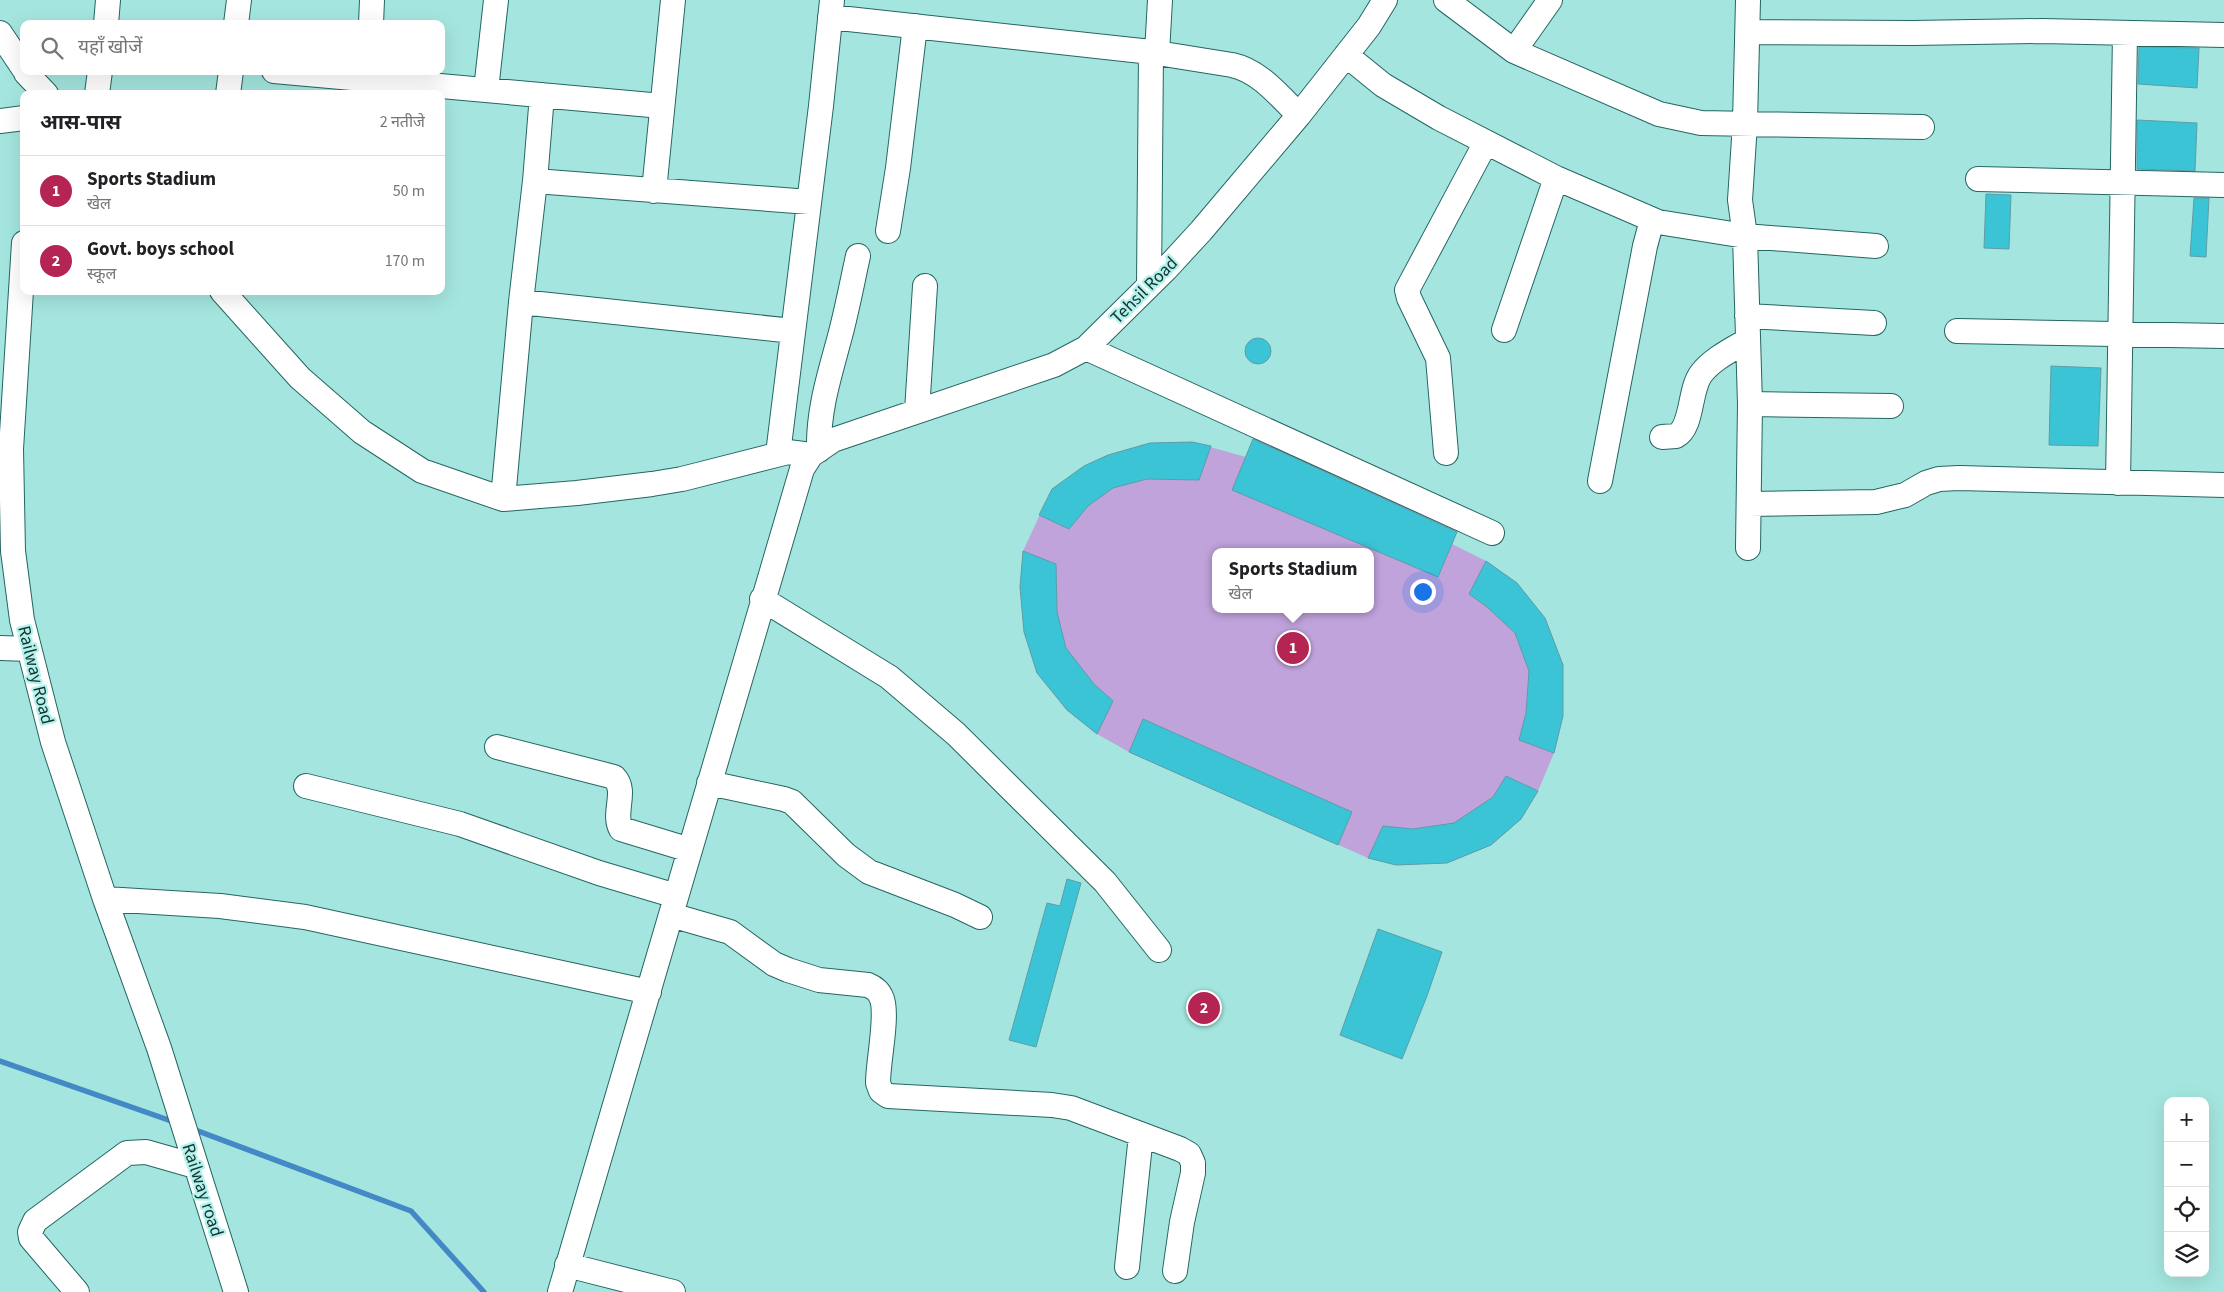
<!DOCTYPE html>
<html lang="hi">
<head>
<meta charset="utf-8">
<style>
	:root { --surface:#fff; --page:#f6f6f6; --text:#202124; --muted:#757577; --line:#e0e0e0; --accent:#b52554 }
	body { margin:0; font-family:"Source Sans 3","Noto Sans Devanagari",sans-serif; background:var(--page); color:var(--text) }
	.controls { position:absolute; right:15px; bottom:15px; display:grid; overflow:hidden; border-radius:10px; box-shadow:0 5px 20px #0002 }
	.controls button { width:45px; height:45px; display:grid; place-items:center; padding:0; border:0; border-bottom:1px solid var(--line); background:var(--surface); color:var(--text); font:25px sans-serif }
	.you { position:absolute; left:1422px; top:591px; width:18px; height:18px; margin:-12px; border:4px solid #fff; border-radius:50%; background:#1a73e8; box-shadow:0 0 0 8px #1a73e833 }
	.badge { display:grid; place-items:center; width:32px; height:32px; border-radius:50%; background:var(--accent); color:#fff; font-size:16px; font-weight:700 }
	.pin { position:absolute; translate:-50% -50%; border:2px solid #fff; box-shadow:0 1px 5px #0006 }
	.popup { position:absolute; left:1212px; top:548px; width:162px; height:65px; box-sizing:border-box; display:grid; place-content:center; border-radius:10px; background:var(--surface); filter:drop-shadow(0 1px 4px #0005); font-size:16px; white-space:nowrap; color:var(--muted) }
	.popup b { font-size:19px; color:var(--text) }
	.popup::after { content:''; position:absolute; left:50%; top:100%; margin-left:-10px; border:10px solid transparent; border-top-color:var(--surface) }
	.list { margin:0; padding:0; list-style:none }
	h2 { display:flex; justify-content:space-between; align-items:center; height:65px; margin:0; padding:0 20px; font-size:21px }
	h2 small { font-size:16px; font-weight:400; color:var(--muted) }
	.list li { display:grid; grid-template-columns:32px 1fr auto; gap:15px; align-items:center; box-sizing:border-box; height:70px; padding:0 20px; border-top:1px solid var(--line) }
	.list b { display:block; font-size:19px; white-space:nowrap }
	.list p { margin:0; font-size:16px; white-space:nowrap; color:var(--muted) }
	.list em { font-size:16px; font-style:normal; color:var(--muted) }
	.icon { flex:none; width:28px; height:28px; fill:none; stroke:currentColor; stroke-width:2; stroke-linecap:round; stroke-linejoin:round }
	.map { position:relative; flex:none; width:2224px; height:1292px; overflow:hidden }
	.search { position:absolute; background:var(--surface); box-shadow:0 5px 20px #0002; left:20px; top:20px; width:425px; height:55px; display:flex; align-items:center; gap:12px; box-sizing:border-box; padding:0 18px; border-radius:10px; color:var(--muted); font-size:19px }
	.panel { position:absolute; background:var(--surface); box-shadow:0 5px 20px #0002; left:20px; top:90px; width:425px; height:205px; border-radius:10px }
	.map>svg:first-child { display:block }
	.green { fill:#c0a3db; fill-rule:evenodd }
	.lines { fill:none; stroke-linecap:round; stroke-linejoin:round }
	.stream { stroke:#4489c6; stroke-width:5.5 }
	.building { fill:#3ac4d6; stroke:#5e9da6 }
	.minor-casing { stroke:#246661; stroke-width:26 }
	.minor { stroke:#fff; stroke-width:24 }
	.labels { text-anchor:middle; stroke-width:4.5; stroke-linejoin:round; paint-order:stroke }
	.street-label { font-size:18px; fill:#16312e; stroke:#b1f3ec }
</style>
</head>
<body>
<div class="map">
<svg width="2224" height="1292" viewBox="0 0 2224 1292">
	<rect width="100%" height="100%" fill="#a4e6df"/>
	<path class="green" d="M1254 438 1460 525 1452 544 1486 561 1517 583 1545 618 1563 665V716L1554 753 1538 791 1521 819 1491 845 1447 863 1396 865 1368 858 1129 752 1097 734 1067 710 1037 673 1024 632 1020 587 1023 551 1052 489 1084 466 1108 455 1150 443 1192 442 1246 457ZM1216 552H1370V609H1216Z"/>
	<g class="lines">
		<path class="stream" d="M0 1061 177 1123
			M190 1128 411 1211 484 1292"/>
	</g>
	<path class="building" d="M2139 47 2199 48 2197 88 2138 84Z
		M2137 120 2197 123 2195 171 2137 169Z
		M1986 194 2011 195 2009 249 1984 248Z
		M2194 198H2209L2206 257 2190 256Z
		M1245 351a13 13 0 1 1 26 0a13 13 0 1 1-26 0Z
		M2051 366 2101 368 2098 446 2049 445Z
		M1253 439 1457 532 1438 577 1232 490Z
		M1192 442 1211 446 1199 480 1147 479 1113 488 1088 506 1069 529 1039 515 1052 489 1084 466 1108 455 1150 443Z
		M1023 551 1056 564 1057 612 1066 648 1094 684 1113 701 1097 734 1067 710 1037 673 1024 632 1020 587Z
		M1486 561 1517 583 1545 618 1563 665V716L1554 753 1519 740 1526 713 1529 671 1515 633 1487 607 1469 594Z
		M1143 719 1352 812 1338 845 1129 752Z
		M1506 776 1538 791 1521 819 1491 845 1447 863 1396 865 1368 858 1383 826 1413 829 1454 823 1493 797Z
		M1067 879 1081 883 1036 1047 1009 1040 1047 903 1060 906Z
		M1378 929 1442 952 1427 996 1402 1059 1340 1035Z"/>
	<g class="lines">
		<defs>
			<path id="minor" d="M1446 0 1514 51 1659 114 1701 123 1922 127
				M830 17 1151 52 1232 65C1260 71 1279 96 1299 115
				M106 24 108 0
				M236 24 239 0
				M371 24 372 0
				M1748 32 1912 33 2042 31 2224 35
				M0 33 24 69
				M1514 51 1550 0
				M1157 53 1160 0
				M1346 55 1383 85 1439 118 1556 178 1658 222 1745 236 1876 246
				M274 71 662 106
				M26 73 46 94
				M486 90 496 0
				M97 94 100 71
				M228 94 231 71
				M0 121 24 118
				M1978 179 2224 185
				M535 181 809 202
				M654 191 673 0
				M888 231 898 168 915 26
				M24 243 11 449 13 551 22 620 53 742 105 899 159 1048 236 1292
				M1149 285 1151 52
				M222 291 300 378 362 432 422 471 503 499 577 493 652 484 682 479 788 452 811 455
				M521 302 793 331
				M1747 316 1874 323
				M1504 330 1556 178
				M1957 331 2224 336
				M1086 348 1492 533
				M1750 404 1891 406
				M917 411 925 286
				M1662 437 1676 436C1693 427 1689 390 1701 374 1712 359 1733 349 1748 340
				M819 450C818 409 830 374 840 336 847 310 852 283 858 256
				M1446 453 1438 358 1409 298 1407 290 1486 142
				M778 454 821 106 832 0
				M1600 481 1645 246 1652 220
				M2118 483 2125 33
				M503 499 521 302 535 181 542 95
				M1750 504 1876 502 1905 495 1926 483 1939 479 1959 478 2224 485
				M1748 548 1750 404 1745 236 1740 200 1745 123 1748 0
				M762 599 889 677 956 734 1105 882 1159 950
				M0 648 29 649
				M497 747 614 777C628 791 612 813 621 829L690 850
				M709 783 784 799 792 802 846 855 869 872 955 905 980 917
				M306 786 460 824 599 873 676 896
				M105 899 220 906 305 917 649 992
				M671 915 730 932 774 964 788 970 819 980 868 985C875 988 879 991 882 999 888 1017 878 1061 878 1083L881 1091 888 1096 1052 1105 1071 1108 1180 1149 1189 1154 1193 1163V1173L1182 1222 1175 1271
				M567 1265 673 1292
				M1127 1267 1141 1135
				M77 1292 31 1238 30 1232 35 1221 127 1153 146 1152 195 1166
				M560 1292 802 469 811 455 833 440 1054 365 1086 348 1166 269 1201 231 1299 115 1369 26 1385 0"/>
		</defs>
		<use href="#minor" class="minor-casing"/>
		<use href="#minor" class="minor"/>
	</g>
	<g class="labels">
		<g class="street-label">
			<text transform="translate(1144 290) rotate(-45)" y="6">Tehsil Road</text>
			<text transform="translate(36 675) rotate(76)" y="6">Railway Road</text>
			<text transform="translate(203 1190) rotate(72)" y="6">Railway road</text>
		</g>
	</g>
</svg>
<div class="controls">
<button>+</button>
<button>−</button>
<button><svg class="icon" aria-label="locate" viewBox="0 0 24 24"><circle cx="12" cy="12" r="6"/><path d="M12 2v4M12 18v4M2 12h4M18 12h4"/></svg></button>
<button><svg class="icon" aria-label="layers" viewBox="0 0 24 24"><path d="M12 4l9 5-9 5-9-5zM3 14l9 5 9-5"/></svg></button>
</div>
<div class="you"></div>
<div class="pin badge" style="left:1293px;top:648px">1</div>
<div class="popup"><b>Sports Stadium</b>खेल</div>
<div class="pin badge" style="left:1204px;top:1008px">2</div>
<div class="search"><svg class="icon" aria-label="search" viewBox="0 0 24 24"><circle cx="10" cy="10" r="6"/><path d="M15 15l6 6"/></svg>यहाँ खोजें</div>
<section class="panel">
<h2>आस-पास<small>2 नतीजे</small></h2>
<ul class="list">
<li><span class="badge">1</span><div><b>Sports Stadium</b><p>खेल</p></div><em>50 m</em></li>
<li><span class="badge">2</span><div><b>Govt. boys school</b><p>स्कूल</p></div><em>170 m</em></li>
</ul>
</section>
</div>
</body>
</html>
